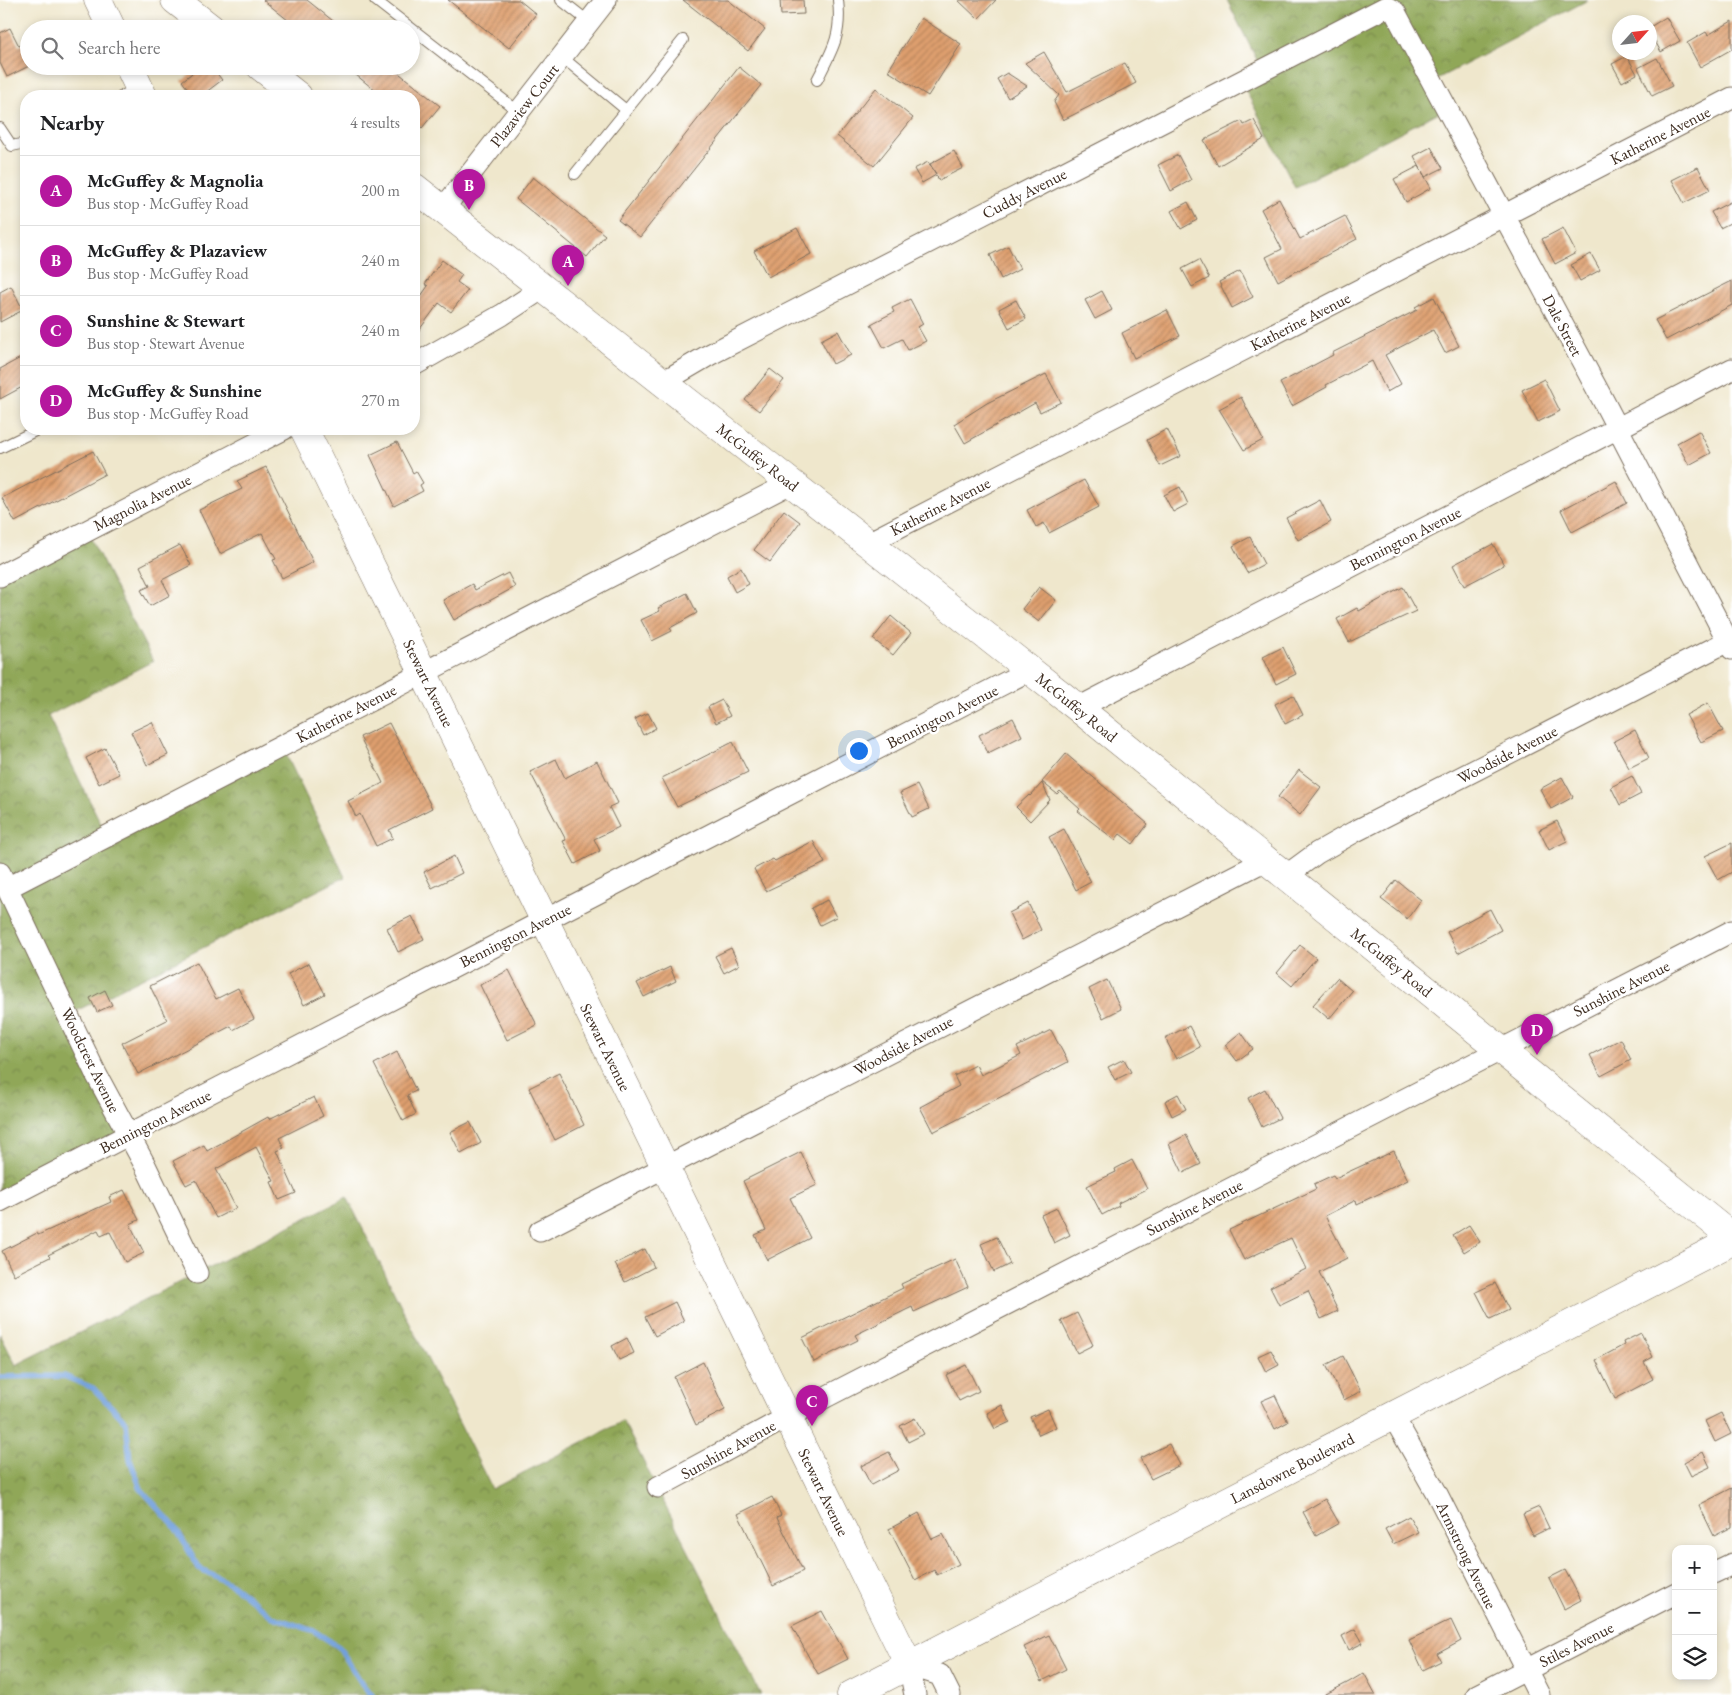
<!DOCTYPE html>
<html lang="en">
<head>
<meta charset="utf-8">
<style>
	:root { --surface:#fff; --page:#f2f2f2; --text:#202124; --muted:#757577; --line:#e0e0e0; --accent:#b5179e }
	body { margin:0; font-family:"EB Garamond",serif; background:var(--page); color:var(--text) }
	.controls { position:absolute; right:15px; bottom:15px; display:grid; overflow:hidden; border-radius:10px; box-shadow:0 2px 8px #0003 }
	.controls button { width:45px; height:45px; display:grid; place-items:center; padding:0; border:0; border-bottom:1px solid var(--line); background:var(--surface); color:var(--text); font:25px sans-serif }
	.compass { position:absolute; left:1612px; top:15px; width:45px; height:45px; border-radius:50%; background:var(--surface); box-shadow:0 2px 8px #0003; rotate:63deg }
	.you { position:absolute; left:858px; top:750px; width:18px; height:18px; margin:-12px; border:4px solid #fff; border-radius:50%; background:#1a73e8; box-shadow:0 0 0 8px #1a73e833 }
	.badge { display:grid; place-items:center; width:32px; height:32px; border-radius:50%; background:var(--accent); color:#fff; font-size:16px; font-weight:700 }
	.pin { position:absolute; translate:-50% -41px; filter:drop-shadow(0 1px 2px #0008) }
	.pin::after { content:''; position:absolute; top:26px; width:18px; height:15px; background:inherit; clip-path:polygon(0 0,100% 0,50% 100%) }
	.list { margin:0; padding:0; list-style:none }
	h2 { display:flex; justify-content:space-between; align-items:center; height:65px; margin:0; padding:0 20px; font-size:21px }
	h2 small { font-size:16px; font-weight:400; color:var(--muted) }
	.list li { display:grid; grid-template-columns:32px 1fr auto; gap:15px; align-items:center; box-sizing:border-box; height:70px; padding:0 20px; border-top:1px solid var(--line) }
	.list b { display:block; font-size:19px; white-space:nowrap }
	.list p { margin:0; font-size:16px; white-space:nowrap; color:var(--muted) }
	.list em { font-size:16px; font-style:normal; color:var(--muted) }
	.icon { flex:none; width:28px; height:28px; fill:none; stroke:currentColor; stroke-width:2; stroke-linecap:round; stroke-linejoin:round }
	.map { position:relative; flex:none; width:1732px; height:1695px; overflow:hidden }
	.search { position:absolute; background:var(--surface); box-shadow:0 2px 8px #0003; left:20px; top:20px; width:400px; height:55px; display:flex; align-items:center; gap:12px; box-sizing:border-box; padding:0 18px; border-radius:28px; color:var(--muted); font-size:19px }
	.panel { position:absolute; background:var(--surface); box-shadow:0 2px 8px #0003; left:20px; top:90px; width:400px; height:345px; border-radius:20px }
	.map>svg:first-child { display:block }
	.forest { fill:url(#forest-crowns); stroke:#66683c }
	.lines { fill:none; stroke-linecap:round; stroke-linejoin:round }
	.stream { stroke:#72a0db; stroke-width:5.5 }
	.building { fill:url(#building-hatch) }
	.lane-casing { stroke:#7a6c5b; stroke-width:12 }
	.street-casing { stroke:#7a6c5b; stroke-width:23 }
	.secondary-casing { stroke:#7a6c5b; stroke-width:29 }
	.lane { stroke:#fff; stroke-width:10 }
	.street { stroke:#fff; stroke-width:21 }
	.secondary { stroke:#fff; stroke-width:28 }
	.labels { text-anchor:middle; stroke-width:5; stroke-linejoin:round; paint-order:stroke }
	.street-label { font-size:16px; fill:#3b2a1e; stroke:#fff }
</style>
</head>
<body>
<div class="map">
<svg width="1732" height="1695" viewBox="0 0 1732 1695">
	<defs>
		<pattern id="forest-crowns" width="20" height="18" patternUnits="userSpaceOnUse" patternTransform="scale(1.25)"><rect width="20" height="18" fill="#90a759"/><path d="M2 6a3 3 0 1 1 6 0M12 15a3 3 0 1 1 6 0" fill="none" stroke="#778849"/></pattern>
		<pattern id="building-hatch" width="6" height="6" patternUnits="userSpaceOnUse" patternTransform="scale(1.25)"><rect width="6" height="6" fill="#de9f6e"/><path d="M-1 1l2-2M0 6l6-6M5 7l2-2" fill="none" stroke="#b5825a"/></pattern>
	</defs>
	<rect width="100%" height="100%" fill="#fff"/>
	<filter id="ink" filterUnits="userSpaceOnUse"><feTurbulence type="fractalNoise" baseFrequency=".02" numOctaves="2"/><feDisplacementMap in="SourceGraphic" scale="10" xChannelSelector="R" yChannelSelector="G"/><feConvolveMatrix kernelMatrix="1 2 1 2 8 2 1 2 1" color-interpolation-filters="sRGB"/></filter>
	<filter id="wash" filterUnits="userSpaceOnUse"><feTurbulence type="fractalNoise" baseFrequency=".0096" numOctaves="4" result="noise"/><feDisplacementMap in="SourceGraphic" scale="20" xChannelSelector="R" yChannelSelector="G"/><feGaussianBlur stdDeviation="1.12" result="paint"/><feColorMatrix in="noise" values="0 0 0 0 0 0 0 0 0 0 0 0 0 0 0 0 0 1.4 0 .05"/><feComposite in="paint" operator="in"/></filter>
	<g filter="url(#wash)">
		<rect width="100%" height="100%" fill="#efe7cc"/>
		<path class="forest" d="M1227 0H1588L1433 81 1447 108 1295 187 1241 81 1262 70Z
			M87 531 153 661 48 716 107 836 282 746 345 877 68 1015 128 1135 0 1201V576Z
			M347 1197 492 1489 623 1421 761 1695H0V1334L16 1365Z"/>
		<g class="lines">
			<path class="stream" d="M0 1377 64 1376 93 1388 126 1422 130 1460 141 1489 175 1527 199 1568 232 1585 273 1617 314 1631 339 1647 364 1687 372 1695"/>
		</g>
		<g id="blocks">
			<path class="building" d="M263 0H307L343 29H299Z
				M448 0H519L536 14 509 48Z
				M683 0H728L765 29 748 51Z
				M780 0H803L804 14 781 15Z
				M958 0H996L978 19Z
				M1666 17 1680 41 1661 52 1650 32V27Z
				M921 18 961 44 928 96 888 71Z
				M1732 21V49L1700 67 1687 43 1706 32 1708 35Z
				M10 28 19 46 29 41V66L7 77 0 63V33Z
				M1044 52 1067 92 1125 63 1136 83 1063 120 1054 102 1059 95 1025 63Z
				M1627 56 1637 74 1622 82 1612 64Z
				M1657 58 1672 86 1652 96 1638 68Z
				M201 66H211L222 80 201 96H193L182 81Z
				M345 66H390L440 106 422 128 414 121V96H382Z
				M739 67 761 85 640 237 618 220Z
				M1007 73 1027 86 1008 98 997 79Z
				M876 88 913 118 874 166 837 136Z
				M1254 120 1264 139 1218 166 1204 140 1242 121 1244 125Z
				M1431 147 1443 168 1425 177 1414 156Z
				M954 151 963 168 939 180 936 175 922 183 914 169 928 162 936 174 930 164Z
				M1178 155 1191 180 1171 191 1158 165Z
				M1419 166 1431 188 1406 202 1394 179Z
				M1698 167 1710 190 1684 203 1672 180Z
				M533 177 605 235 587 257 516 199Z
				M1279 199 1300 239 1345 216 1357 239 1278 281 1266 257 1282 249 1261 209Z
				M1732 201V222L1720 228 1711 212Z
				M1188 202 1197 220 1181 229 1171 211Z
				M797 228 811 254 768 277 754 251Z
				M1563 228 1576 253 1555 264 1542 239Z
				M1008 246 1020 269 1001 279 990 255Z
				M1591 254 1600 270 1580 281 1571 265Z
				M442 260 462 275 457 282 468 290 451 312 439 303 414 337V306L428 286 425 284Z
				M1199 260 1209 278 1192 287 1182 269Z
				M1240 271 1253 297 1232 308 1219 282Z
				M1732 281V305L1666 340 1655 320Z
				M11 286 23 310 0 322V292Z
				M1102 291 1112 310 1095 319 1085 300Z
				M1434 297 1459 346 1445 353 1433 330 1385 355 1401 384 1387 392 1372 361 1326 385 1327 387 1292 406 1280 383 1333 355 1332 353 1417 310 1415 307Z
				M910 299 923 324 918 327 926 341 908 350 902 339 884 348 871 324 894 312 892 308Z
				M1016 300 1026 319 1009 328 999 309Z
				M1167 310 1180 336 1134 358 1122 333Z
				M838 331 851 355 833 364 821 340Z
				M26 355V385L0 399V369Z
				M770 369 784 380 759 411 745 400Z
				M1046 374 1061 402 1040 412 1035 403 965 443 954 424 987 403Z
				M1544 379 1560 411 1538 422 1522 390Z
				M1241 397 1263 440 1244 450 1219 409Z
				M1167 429 1181 456 1160 466 1147 440Z
				M1699 431 1711 453 1689 465 1677 443Z
				M397 442 413 473 416 471 423 483 420 485 423 491 394 506 370 455Z
				M93 451 105 474 15 522 2 498Z
				M266 467 313 562 282 578 273 560 276 559 262 533 220 554 199 510 242 489 237 481Z
				M1084 480 1099 507 1049 533 1044 523 1036 527 1027 510Z
				M1616 481 1627 503 1572 532 1561 510Z
				M1180 487 1188 504 1173 512 1164 495Z
				M1320 500 1331 522 1298 540 1286 518Z
				M784 510 800 522 770 562 754 550Z
				M1250 537 1264 564 1247 573 1233 546Z
				M1493 544 1504 565 1464 586 1453 565Z
				M180 545 191 565 162 580 170 595 150 606 141 590 150 586 140 566Z
				M741 568 749 584 735 592 727 576Z
				M508 573 515 587 454 620 443 600 472 584 475 590Z
				M1039 587 1056 600 1039 622 1022 609Z
				M1403 587 1416 611 1349 642 1337 619 1357 608 1359 611Z
				M687 593 697 613 670 628 672 631 652 641 641 620 660 611 658 608Z
				M891 616 911 633 893 655 873 639Z
				M1283 647 1296 674 1276 684 1263 657Z
				M1293 695 1303 715 1285 724 1275 704Z
				M722 700 730 716 716 723 708 707Z
				M1708 703 1723 731 1701 742 1686 715Z
				M648 713 656 728 643 735 635 719Z
				M1013 718 1022 736 988 753 979 735Z
				M152 722 168 755 147 765 131 732Z
				M389 723 432 808 389 830 393 838 376 846 360 814 356 817 348 801 383 783 360 737Z
				M1635 730 1649 758 1629 768 1614 741Z
				M733 742 748 772 677 807 662 778Z
				M105 748 119 774 99 784 86 758Z
				M1066 754 1148 824 1133 844 1120 834 1115 840 1078 811 1080 809 1060 791 1057 794 1042 782Z
				M556 759 565 778 597 761 618 803 609 807 619 827 594 839 600 851 575 864 563 841 566 840 530 772Z
				M1299 770 1321 787 1300 815 1278 797Z
				M1632 776 1641 794 1620 805 1611 787Z
				M1562 777 1573 797 1551 809 1540 789Z
				M1042 783 1050 800 1030 821 1016 807 1029 795 1030 796Z
				M917 785 929 809 912 817 900 793Z
				M1557 821 1567 841 1549 850 1539 830Z
				M1064 829 1091 882 1076 890 1049 837Z
				M813 841 825 863 766 891 754 869 773 859 775 861Z
				M1732 843V872L1718 880 1705 856Z
				M454 856 462 873 432 888 424 872Z
				M1396 880 1421 900 1407 919 1381 899Z
				M827 900 836 917 820 925 811 908Z
				M1028 903 1041 930 1022 940 1009 913Z
				M1490 909 1501 930 1458 953 1447 932Z
				M412 916 424 939 398 952 387 928Z
				M1300 945 1316 958 1292 986 1277 973Z
				M731 948 739 965 724 973 715 956Z
				M197 962 216 999 238 988 254 1019 233 1030 231 1026 138 1074 122 1043 167 1020 150 986Z
				M309 963 325 994 304 1005 288 974Z
				M670 967 676 981 644 997 637 983Z
				M509 970 537 1025 507 1040 480 985Z
				M1337 978 1352 991 1329 1019 1313 1005Z
				M1107 980 1121 1009 1103 1018 1089 989Z
				M105 990 112 1005 97 1012 90 998Z
				M1189 1026 1200 1047 1176 1059 1165 1038Z
				M1051 1030 1068 1062 933 1132 920 1107 959 1086 954 1076 976 1065 981 1075 1021 1055 1017 1047Z
				M1241 1032 1253 1049 1237 1061 1225 1045Z
				M1621 1039 1631 1060 1601 1076 1590 1055Z
				M397 1052 416 1091 407 1095 416 1114 403 1121 374 1064Z
				M1124 1059 1131 1072 1115 1080 1108 1067Z
				M559 1073 584 1125 555 1140 529 1088Z
				M1265 1089 1280 1118 1262 1127 1248 1098Z
				M1178 1094 1186 1109 1172 1116 1165 1101Z
				M314 1097 323 1116 279 1138 284 1148 277 1151 296 1193 279 1200 271 1182 274 1181 256 1147 216 1169 236 1208 216 1218 196 1180 186 1185 173 1161 204 1145 207 1151 268 1117 269 1119Z
				M470 1122 481 1143 461 1154 450 1132Z
				M1186 1135 1201 1164 1183 1173 1169 1144Z
				M1394 1151 1408 1180 1357 1204 1356 1200 1325 1216 1347 1258 1319 1272 1338 1311 1321 1319 1308 1291 1279 1305 1270 1287 1306 1269 1291 1238 1244 1260 1229 1230 1316 1189 1314 1184 1333 1175 1335 1178Z
				M801 1152 817 1185 790 1198 810 1238 767 1260 755 1235 766 1230 743 1181Z
				M1132 1160 1147 1189 1118 1203 1119 1206 1102 1215 1087 1186 1116 1172 1115 1169Z
				M124 1190 139 1220 130 1224 144 1253 125 1262 110 1232 101 1236 98 1230 48 1255 50 1257 14 1275 2 1251 37 1233 38 1235 111 1202 109 1197Z
				M1057 1208 1070 1235 1054 1243 1041 1215Z
				M1469 1225 1480 1242 1464 1252 1453 1235Z
				M997 1237 1010 1264 994 1272 981 1244Z
				M645 1249 654 1267 625 1282 615 1264Z
				M955 1259 968 1287 914 1312 912 1307 855 1335 858 1340 814 1362 802 1338 903 1288 901 1284Z
				M1495 1283 1509 1310 1490 1319 1476 1292Z
				M675 1302 684 1321 655 1336 645 1317Z
				M1077 1313 1093 1345 1077 1353 1061 1321Z
				M1641 1333 1653 1357 1644 1362 1653 1379 1615 1399 1596 1360 1624 1345 1623 1342Z
				M627 1338 634 1353 619 1360 612 1346Z
				M1271 1350 1279 1365 1266 1372 1258 1356Z
				M1343 1356 1361 1391 1344 1400 1326 1365Z
				M703 1362 725 1410 696 1425 674 1377Z
				M966 1365 979 1391 959 1401 946 1375Z
				M1275 1395 1288 1422 1275 1429 1261 1401Z
				M1002 1405 1010 1422 995 1429 987 1413Z
				M1048 1409 1056 1427 1039 1435 1030 1417Z
				M1721 1413 1731 1434 1715 1442 1705 1421Z
				M915 1418 924 1434 908 1442 900 1426Z
				M1169 1444 1180 1465 1151 1479 1140 1458Z
				M889 1452 899 1470 871 1485 861 1466Z
				M1703 1452 1710 1467 1691 1476 1684 1462Z
				M1732 1488V1527L1714 1536 1699 1505Z
				M772 1497 781 1515 777 1518 803 1571 773 1586 738 1514Z
				M1325 1499 1339 1523 1316 1536 1303 1512Z
				M1539 1507 1549 1528 1533 1536 1523 1514Z
				M919 1513 932 1539 943 1534 959 1564 937 1575 934 1570 915 1580 889 1529Z
				M1409 1516 1418 1532 1393 1544 1385 1529Z
				M1565 1570 1581 1600 1564 1609 1549 1578Z
				M822 1611 848 1659 818 1674 792 1626Z
				M1451 1620 1461 1641 1437 1654 1441 1661 1423 1670 1409 1640Z
				M1355 1629 1363 1643 1349 1650 1342 1636Z
				M1049 1635 1066 1669 1042 1681 1024 1647Z
				M1364 1673 1376 1695H1324L1349 1682Z"/>
		</g>
	</g>
	<g filter="url(#ink)">
		<use href="#blocks" fill-opacity="0" stroke="#7a6c5b" stroke-width="1"/>
		<g class="lines">
			<defs>
				<path id="lane" d="M375 0 519 112
					M561 0 589 22
					M562 57 626 110
					M817 80C833 49 842 35 838 0
					M122 96 138 88
					M0 128 12 146 26 143
					M575 174 683 40
					M0 448 39 429"/>
				<path id="street" d="M443 209 606 0
					M414 365 502 315 543 288
					M663 382 709 355 1386 7 1395 12 1604 402 1732 649
					M868 543 1732 98
					M0 576 284 429
					M1078 708 1732 369
					M0 873 96 1074 145 1165 197 1273
					M1287 875 1317 853 1354 832 1732 639
					M7 888 791 483
					M0 1201 1030 670
					M540 1231 1266 860
					M1393 1416 1436 1492 1539 1695
					M658 1487 812 1404 1732 931
					M1713 1573 1732 1564
					M915 1695 909 1665 940 1675 950 1695
					M1477 1695 1676 1593"/>
				<path id="secondary" d="M98 0 112 29
					M175 0 212 29
					M129 66 143 96
					M260 66 298 96
					M414 187 1078 708 1732 1237
					M304 429 909 1665
					M851 1695 1732 1241"/>
			</defs>
			<use href="#lane" class="lane-casing"/>
			<use href="#street" class="street-casing"/>
			<use href="#secondary" class="secondary-casing"/>
			<use href="#lane" class="lane"/>
			<use href="#street" class="street"/>
			<use href="#secondary" class="secondary"/>
		</g>
	</g>
	<g class="labels">
		<g class="street-label">
			<text transform="translate(524 105) rotate(-52)" y="6">Plazaview Court</text>
			<text transform="translate(1660 135) rotate(-27)" y="6">Katherine Avenue</text>
			<text transform="translate(1024 193) rotate(-27)" y="6">Cuddy Avenue</text>
			<text transform="translate(1300 321) rotate(-27)" y="6">Katherine Avenue</text>
			<text transform="translate(1563 325) rotate(62)" y="6">Dale Street</text>
			<text transform="translate(758 457) rotate(38)" y="6">McGuffey Road</text>
			<text transform="translate(142 502) rotate(-27)" y="6">Magnolia Avenue</text>
			<text transform="translate(940 506) rotate(-27)" y="6">Katherine Avenue</text>
			<text transform="translate(1405 538) rotate(-27)" y="6">Bennington Avenue</text>
			<text transform="translate(429 683) rotate(64)" y="6">Stewart Avenue</text>
			<text transform="translate(1077 707) rotate(39)" y="6">McGuffey Road</text>
			<text transform="translate(346 713) rotate(-27)" y="6">Katherine Avenue</text>
			<text transform="translate(942 716) rotate(-27)" y="6">Bennington Avenue</text>
			<text transform="translate(1507 754) rotate(-27)" y="6">Woodside Avenue</text>
			<text transform="translate(515 935) rotate(-27)" y="6">Bennington Avenue</text>
			<text transform="translate(1392 962) rotate(39)" y="6">McGuffey Road</text>
			<text transform="translate(1621 988) rotate(-27)" y="6">Sunshine Avenue</text>
			<text transform="translate(903 1045) rotate(-28)" y="6">Woodside Avenue</text>
			<text transform="translate(606 1047) rotate(64)" y="6">Stewart Avenue</text>
			<text transform="translate(91 1060) rotate(64)" y="6">Woodcrest Avenue</text>
			<text transform="translate(155 1121) rotate(-27)" y="6">Bennington Avenue</text>
			<text transform="translate(1194 1207) rotate(-27)" y="6">Sunshine Avenue</text>
			<text transform="translate(728 1449) rotate(-29)" y="6">Sunshine Avenue</text>
			<text transform="translate(1292 1468) rotate(-27)" y="6">Lansdowne Boulevard</text>
			<text transform="translate(824 1492) rotate(64)" y="6">Stewart Avenue</text>
			<text transform="translate(1467 1555) rotate(64)" y="6">Armstrong Avenue</text>
			<text transform="translate(1576 1644) rotate(-27)" y="6">Stiles Avenue</text>
		</g>
	</g>
</svg>
<div class="controls">
<button>+</button>
<button>−</button>
<button><svg class="icon" aria-label="layers" viewBox="0 0 24 24"><path d="M12 4l9 5-9 5-9-5zM3 14l9 5 9-5"/></svg></button>
</div>
<svg class="compass" viewBox="-18 -18 36 36"><path d="M0-13l5 13h-10z" fill="#e53935"/><path d="M0 13l5-13h-10z" fill="#757577"/></svg>
<div class="you"></div>
<div class="pin badge" style="left:568px;top:286px">A</div>
<div class="pin badge" style="left:469px;top:210px">B</div>
<div class="pin badge" style="left:812px;top:1426px">C</div>
<div class="pin badge" style="left:1537px;top:1055px">D</div>
<div class="search"><svg class="icon" aria-label="search" viewBox="0 0 24 24"><circle cx="10" cy="10" r="6"/><path d="M15 15l6 6"/></svg>Search here</div>
<section class="panel">
<h2>Nearby<small>4 results</small></h2>
<ul class="list">
<li><span class="badge">A</span><div><b>McGuffey &amp; Magnolia</b><p>Bus stop · McGuffey Road</p></div><em>200 m</em></li>
<li><span class="badge">B</span><div><b>McGuffey &amp; Plazaview</b><p>Bus stop · McGuffey Road</p></div><em>240 m</em></li>
<li><span class="badge">C</span><div><b>Sunshine &amp; Stewart</b><p>Bus stop · Stewart Avenue</p></div><em>240 m</em></li>
<li><span class="badge">D</span><div><b>McGuffey &amp; Sunshine</b><p>Bus stop · McGuffey Road</p></div><em>270 m</em></li>
</ul>
</section>
</div>
</body>
</html>
